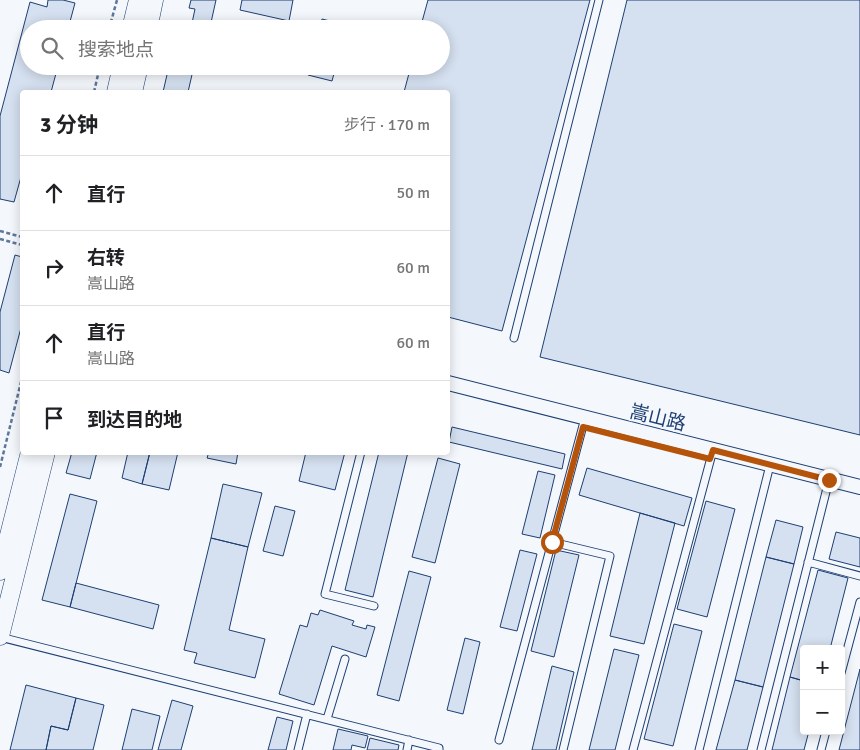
<!DOCTYPE html>
<html lang="zh">
<head>
<meta charset="utf-8">
<style>
	:root { --surface:#fff; --page:#f2f2f2; --text:#202124; --muted:#757577; --line:#e0e0e0 }
	body { margin:0; font-family:Signika,"Noto Sans SC",sans-serif; background:var(--page); color:var(--text) }
	.controls { position:absolute; right:15px; bottom:15px; display:grid; overflow:hidden; border-radius:5px; box-shadow:0 2px 12px #0003 }
	.controls button { width:45px; height:45px; display:grid; place-items:center; padding:0; border:0; border-bottom:1px solid var(--line); background:var(--surface); color:var(--text); font:25px sans-serif }
	.stop { position:absolute; width:15px; height:15px; margin:-11px; border:4px solid #b45309; border-radius:50%; background:#fff }
	.stop.end { background:#b45309; border-color:#fff; box-shadow:0 1px 5px #0008 }
	.list { margin:0; padding:0; list-style:none }
	h2 { display:flex; justify-content:space-between; align-items:center; height:65px; margin:0; padding:0 20px; font-size:21px }
	h2 small { font-size:16px; font-weight:400; color:var(--muted) }
	.list li { display:grid; grid-template-columns:32px 1fr auto; gap:15px; align-items:center; box-sizing:border-box; height:75px; padding:0 20px; border-top:1px solid var(--line) }
	.list b { display:block; font-size:19px; white-space:nowrap }
	.list p { margin:0; font-size:16px; white-space:nowrap; color:var(--muted) }
	.list em { font-size:16px; font-style:normal; color:var(--muted) }
	.icon { flex:none; width:28px; height:28px; fill:none; stroke:currentColor; stroke-width:2; stroke-linecap:round; stroke-linejoin:round }
	.map { position:relative; flex:none; width:860px; height:750px; overflow:hidden }
	.search { position:absolute; background:var(--surface); box-shadow:0 2px 12px #0003; left:20px; top:20px; width:430px; height:55px; display:flex; align-items:center; gap:12px; box-sizing:border-box; padding:0 18px; border-radius:28px; color:var(--muted); font-size:19px }
	.panel { position:absolute; background:var(--surface); box-shadow:0 2px 12px #0003; left:20px; top:90px; width:430px; height:365px; border-radius:5px }
	.map>svg:first-child { display:block }
	.building { fill:#d5e0f0; stroke:#1d3f73 }
	.lines { fill:none; stroke-linecap:round; stroke-linejoin:round }
	.service-casing { stroke:#1d3f73; stroke-width:9 }
	.minor-casing { stroke:#1d3f73; stroke-width:16 }
	.tertiary-casing { stroke:#1d3f73; stroke-width:19 }
	.path { stroke:#5e769c; stroke-width:2.5; stroke-dasharray:4 2.5; stroke-linecap:butt }
	.service { stroke:#f4f7fb; stroke-width:7 }
	.minor { stroke:#f4f7fb; stroke-width:14 }
	.tertiary { stroke:#f4f7fb; stroke-width:18 }
	.route { stroke:#b45309; stroke-width:6 }
	.labels { text-anchor:middle; stroke-width:4; stroke-linejoin:round; paint-order:stroke }
	.street-label { font-size:19px; fill:#1d3f73; stroke:#f4f7fb }
</style>
</head>
<body>
<div class="map">
<svg width="860" height="750" viewBox="0 0 860 750">
	<rect width="100%" height="100%" fill="#f4f7fb"/>
	<path class="building" d="M48 0H63L75 3 68 29H29V66H58L51 92H22V178L21 177 14 202 0 199V116L30 2 47 7Z
		M191 0H216L210 27 192 23 195 9 189 8Z
		M242 0H293L289 21 240 10Z
		M428 0H590L502 331 448 317V92H404L411 66H441V29H420Z
		M627 0H860V435L540 357Z
		M322 19 346 25V29H319Z
		M169 66H194L188 92H163Z
		M310 66H336L332 81 308 75Z
		M15 255 22 257V324L9 373 0 370V312Z
		M452 427 565 454 562 469 449 442Z
		M72 452H97L90 479 66 473Z
		M128 452H150L142 484 122 478Z
		M150 452H178L169 490 142 484Z
		M209 452H238L236 464 207 458Z
		M306 452H345L335 490 299 481Z
		M379 452H408L373 597 345 590Z
		M438 458 460 464 435 563 412 557Z
		M587 468 692 498 684 526 579 495Z
		M538 471 555 475 540 538 522 534Z
		M223 484 262 493 248 547 211 538Z
		M70 494 97 501 70 607 42 600Z
		M706 501 735 509 707 617 677 609Z
		M275 506 295 511 283 556 263 551Z
		M640 513 675 523 644 644 610 636Z
		M776 520 803 527 794 564 766 557Z
		M836 532 860 538V567L829 559Z
		M211 538 248 547 229 630 265 639 255 678 194 663 197 653 184 650Z
		M520 550 537 554 517 631 500 627Z
		M556 550 579 555 554 657 531 651Z
		M766 557 794 564 763 687 735 680Z
		M818 570 848 578 830 649H804V681L790 677Z
		M409 571 431 577 399 701 377 695Z
		M76 583 159 605 153 629 70 607Z
		M320 610 354 621 352 625 366 629 367 625 375 627 366 657 332 646 314 705 279 694 300 625 307 627 311 613 318 615Z
		M674 624 702 631 673 746 644 739Z
		M465 638 480 642 463 714 447 710Z
		M614 649 639 655 615 750H589Z
		M552 666 574 672 556 750H532Z
		M860 669V750H839Z
		M790 677 804 681V731H809L804 750H772Z
		M735 680 763 687 747 750H716Z
		M26 685 76 698 68 730 51 726 46 750H10Z
		M76 698 104 705 93 750H46L51 726 68 730Z
		M172 700 193 706 181 750H158Z
		M132 709 160 716 152 750H122Z
		M277 717 293 721 286 750H268Z
		M338 729 368 736 365 748 352 745 351 750H333Z
		M370 738 399 745 398 750H367Z"/>
	<g class="lines">
		<defs>
			<path id="service" d="M514 338 599 0
				M361 452 325 594 374 606
				M552 542 610 556 563 750
				M808 562 860 576
				M0 637 439 748V750
				M841 673 860 602
				M327 719 345 659
				M499 740 585 418
				M298 750 307 714
				M407 750 409 740
				M633 750 713 450
				M699 750 770 465
				M761 750 829 480
				M821 750 826 731"/>
			<path id="minor" d="M448 383 860 487"/>
			<path id="tertiary" d="M131 29 138 0
				M148 29 154 0
				M116 92 122 66
				M133 92 139 66
				M0 571 30 452
				M0 636 46 452"/>
		</defs>
		<use href="#service" class="service-casing"/>
		<use href="#minor" class="minor-casing"/>
		<use href="#tertiary" class="tertiary-casing"/>
		<path class="path" d="M109 29 117 0
			M94 92 100 66
			M0 231 22 237
			M0 239 22 245
			M0 467 22 378"/>
		<use href="#service" class="service"/>
		<use href="#minor" class="minor"/>
		<use href="#tertiary" class="tertiary"/>
	</g>
	<g class="lines">
		<path class="route" d="M552 542 583 427 710 459 713 450 829 480"/>
	</g>
	<g class="labels">
		<g class="street-label">
			<text transform="translate(658 417) rotate(14)" y="7">嵩山路</text>
		</g>
	</g>
</svg>
<div class="controls">
<button>+</button>
<button>−</button>
</div>
<div class="stop" style="left:552px;top:542px"></div>
<div class="stop end" style="left:829px;top:480px"></div>
<div class="search"><svg class="icon" aria-label="search" viewBox="0 0 24 24"><circle cx="10" cy="10" r="6"/><path d="M15 15l6 6"/></svg>搜索地点</div>
<section class="panel">
<h2>3 分钟<small>步行 · 170 m</small></h2>
<ul class="list">
<li><svg class="icon" aria-label="ahead" viewBox="0 0 24 24"><path d="M12 20V5M6 11l6-6 6 6"/></svg><div><b>直行</b></div><em>50 m</em></li>
<li><svg class="icon" aria-label="right" viewBox="0 0 24 24"><path d="M7 20v-9h11M14 6l5 5-5 5"/></svg><div><b>右转</b><p>嵩山路</p></div><em>60 m</em></li>
<li><svg class="icon" aria-label="ahead" viewBox="0 0 24 24"><path d="M12 20V5M6 11l6-6 6 6"/></svg><div><b>直行</b><p>嵩山路</p></div><em>60 m</em></li>
<li><svg class="icon" aria-label="arrive" viewBox="0 0 24 24"><path d="M6 21V4h12l-3 4 3 4H6"/></svg><div><b>到达目的地</b></div></li>
</ul>
</section>
</div>
</body>
</html>
